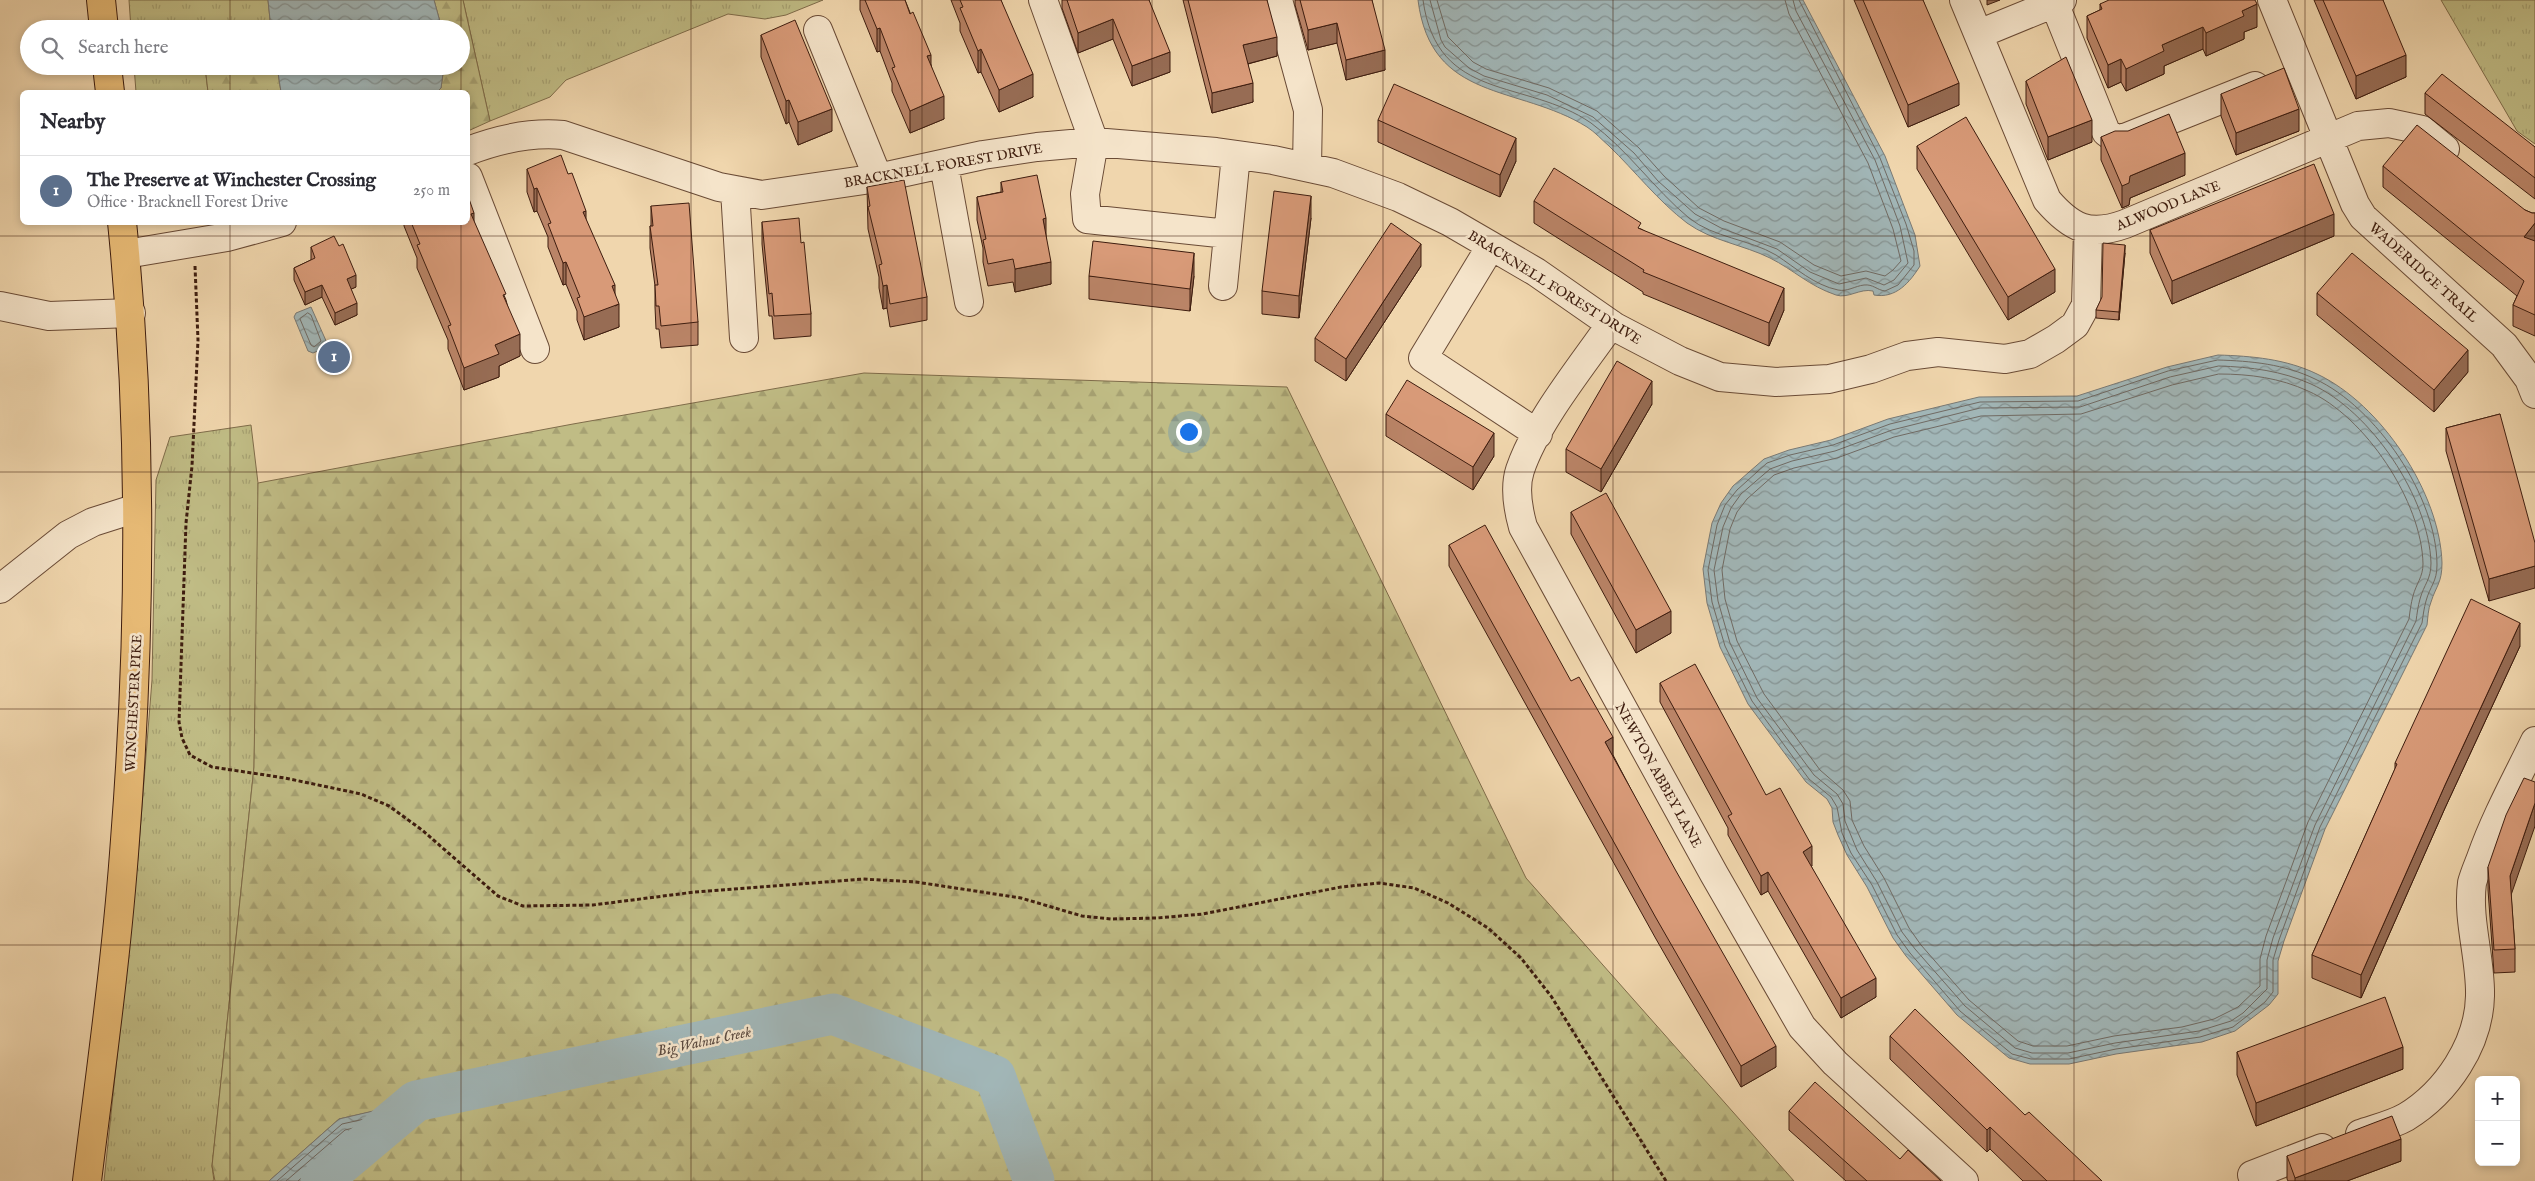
<!DOCTYPE html>
<html lang="en">
<head>
<meta charset="utf-8">
<style>
	:root { --surface:#fff; --page:#f7f7f7; --text:#2b2b33; --muted:#7c7c81; --line:#e1e1e2; --accent:#8f2418 }
	body { margin:0; font-family:"IM FELL English",serif; background:var(--page); color:var(--text) }
	.controls { position:absolute; right:15px; bottom:15px; display:grid; overflow:hidden; border-radius:8px; box-shadow:0 2px 8px #0003 }
	.controls button { width:45px; height:45px; display:grid; place-items:center; padding:0; border:0; border-bottom:1px solid var(--line); background:var(--surface); color:var(--text); font:25px sans-serif }
	.you { position:absolute; left:1188px; top:431px; width:18px; height:18px; margin:-12px; border:4px solid #fff; border-radius:50%; background:#1a73e8; box-shadow:0 0 0 8px #1a73e833 }
	.badge { display:grid; place-items:center; width:32px; height:32px; border-radius:50%; background:var(--accent); color:#fff; font-size:16px; font-weight:700 }
	.pin { position:absolute; translate:-50% -50%; border:2px solid #fff; box-shadow:0 1px 5px #0006 }
	.list { margin:0; padding:0; list-style:none }
	h2 { display:flex; justify-content:space-between; align-items:center; height:65px; margin:0; padding:0 20px; font-size:21px }
	h2 small { font-size:16px; font-weight:400; color:var(--muted) }
	.list li { display:grid; grid-template-columns:32px 1fr auto; gap:15px; align-items:center; box-sizing:border-box; height:70px; padding:0 20px; border-top:1px solid var(--line) }
	.list b { display:block; font-size:19px; white-space:nowrap }
	.list p { margin:0; font-size:16px; white-space:nowrap; color:var(--muted) }
	.list em { font-size:16px; font-style:normal; color:var(--muted) }
	.icon { flex:none; width:28px; height:28px; fill:none; stroke:currentColor; stroke-width:2; stroke-linecap:round; stroke-linejoin:round }
	.map { position:relative; flex:none; width:2535px; height:1181px; overflow:hidden }
	.search { position:absolute; background:var(--surface); box-shadow:0 2px 8px #0003; left:20px; top:20px; width:450px; height:55px; display:flex; align-items:center; gap:12px; box-sizing:border-box; padding:0 18px; border-radius:28px; color:var(--muted); font-size:19px }
	.panel { position:absolute; background:var(--surface); box-shadow:0 2px 8px #0003; left:20px; top:90px; width:450px; height:135px; border-radius:8px }
	.map>svg:first-child { display:block }
	.grass { fill:url(#grass-tufts); stroke:#7f6c4a }
	.forest { fill:url(#forest-firs); stroke:#7f6c4a }
	.water { fill:url(#water-waves); stroke:#797974 }
	.lines { fill:none; stroke-linecap:round; stroke-linejoin:round }
	.shore { stroke:#706a63; stroke-width:1 }
	.river { stroke:#a1b6b7; stroke-width:41 }
	.minor-casing { stroke:#6a4b36; stroke-width:30 }
	.major-casing { stroke:#3e1d0f; stroke-width:30 }
	.path { stroke:#3e1d0f; stroke-width:3; stroke-dasharray:4 2.5; stroke-linecap:butt }
	.minor { stroke:#f5e4ca; stroke-width:28 }
	.major { stroke:#e8bb76; stroke-width:28 }
	.wall { fill:#ba8467; stroke:#3e1d0f }
	.shaded-wall { fill:#976c54; stroke:#3e1d0f }
	.building { fill:#d89a78; stroke:#3e1d0f }
	.grid { fill:none; stroke:#3e1d0f; stroke-width:1; stroke-opacity:0.55 }
	.labels { text-anchor:middle; stroke-width:5; stroke-linejoin:round; paint-order:stroke }
	.street-label { font-size:14px; fill:#3e1d0f; stroke:#f5e4ca }
	.water-label { font-size:15px; font-style:italic; fill:#5c4b41; stroke:#f5e4ca }
</style>
</head>
<body>
<div class="map">
<svg width="2535" height="1181" viewBox="0 0 2535 1181">
	<defs>
		<pattern id="grass-tufts" width="24" height="20" patternUnits="userSpaceOnUse" patternTransform="scale(1.25)"><rect width="24" height="20" fill="#c0bc85"/><path d="M3 7l-1-3M5 7V3M7 7l1-3M15 17l-1-3M17 17v-4M19 17l1-3" fill="none" stroke="#a6a172"/></pattern>
		<pattern id="forest-firs" width="22" height="20" patternUnits="userSpaceOnUse" patternTransform="scale(1.25)"><rect width="22" height="20" fill="#c0bc85"/><path d="M5 1l3.5 6h-7zM16 11l3.5 6h-7z" fill="#a6a172"/></pattern>
		<pattern id="water-waves" width="16" height="10" patternUnits="userSpaceOnUse" patternTransform="scale(1.25)"><rect width="16" height="10" fill="#a1b6b7"/><path d="M0 5q4-4 8 0t8 0" fill="none" stroke="#859393"/></pattern>
	</defs>
	<rect width="100%" height="100%" fill="#f0d6ad"/>
	<filter id="stains"><feTurbulence type="fractalNoise" baseFrequency=".004" numOctaves="4"/><feColorMatrix values="0 0 0 0 .2 0 0 0 0 .09 0 0 0 0 .02 0 0 0 .5 -.17"/></filter>
	<radialGradient id="worn" r=".72"><stop offset=".6" stop-color="#630" stop-opacity="0"/><stop offset="1" stop-color="#630" stop-opacity=".3"/></radialGradient>
	<path class="grass" d="M129 0H268L271 29H210L203 22V29H131Z
		M463 0H823L786 15 765 19 728 14 566 80 550 97 490 121Z
		M2441 0H2535V144L2517 131Z
		M134 66H205L208 92H136Z
		M251 425 258 483 259 547 254 767 212 1166 214 1181H104L138 857 152 680 156 480 170 437Z"/>
	<path class="forest" d="M434 0H463L490 121 468 131V92H437L441 88 444 66H461V29H442Z
		M205 66H277L281 92H208Z
		M864 373 1287 387 1526 878 1794 1181H347L415 1102 339 1119 269 1181H215L212 1166 254 767 258 483 573 424Z"/>
	<path class="water" d="M268 0H434L442 29H271Z
		M1418 0H1803L1885 156 1915 235 1920 266C1910 282 1896 299 1874 295L1873 291C1860 288 1848 299 1836 295 1809 286 1794 270 1770 258 1744 245 1712 241 1687 223 1658 201 1635 171 1609 146 1602 140 1595 132 1587 127 1518 84 1431 103 1418 0Z
		M277 66H444L441 88 437 92H281Z
		M311 307 327 343V347L313 353 308 351 294 317 296 313Z
		M2218 355C2252 356 2286 359 2317 374 2381 404 2440 493 2442 563 2442 583 2436 586 2431 602 2428 609 2428 617 2427 625L2325 829 2284 941 2278 961V994L2269 1005 2235 1031 2202 1042 2116 1054 2069 1064H2030L2009 1058 1957 1015 1906 956 1893 938 1867 887 1847 855 1838 835 1833 822 1832 808 1827 799 1806 782 1748 704 1720 647 1707 603 1703 569 1712 523 1721 503 1733 486 1764 459 1789 450 1831 440 1888 419 1979 397 2077 396 2167 367Z
		M416 1101 347 1181H269L339 1119Z"/>
	<g class="lines">
		<path class="shore" d="M1423 0C1437 103 1526 78 1591 123 1628 150 1654 189 1689 218 1714 238 1749 239 1776 255 1796 268 1814 285 1838 290 1847 292 1855 286 1864 285 1873 284 1877 290 1885 291L1898 285 1914 265V251L1906 224 1880 158 1799 0
			M1430 0 1441 40 1445 47 1469 68 1484 76 1547 95 1593 117 1634 153 1658 181 1695 214 1721 228 1777 249 1810 272 1839 284 1866 278 1884 285 1894 280 1908 263 1900 226 1875 160 1796 11 1793 0
			M1437 0 1448 37 1473 62 1486 69 1549 88 1597 111 1639 148 1664 176 1699 208 1724 221 1780 242 1814 265 1841 276 1866 271 1885 276 1893 270 1901 261 1893 229 1868 163 1789 14 1785 0
			M308 313 311 315 321 341 314 347 311 345 300 319Z
			M2218 360C2251 361 2284 364 2315 379 2376 407 2437 497 2437 565 2437 582 2430 586 2426 601 2424 608 2423 616 2422 623L2320 827 2279 940 2273 960V992L2265 1002 2233 1027 2200 1037 2116 1049 2069 1059H2031L2012 1054 1960 1011 1910 953 1897 935 1872 885 1851 853 1842 833 1837 807 1831 797 1809 779 1752 701 1725 646 1712 602 1708 570 1717 525 1725 505 1737 490 1767 463 1790 455 1833 445 1890 424 1980 402 2078 401 2168 371Z
			M2219 366C2251 367 2282 371 2311 384 2371 411 2429 498 2431 563 2431 580 2424 584 2420 599 2418 606 2417 614 2416 621L2315 825 2273 938 2267 960V989L2243 1013 2231 1021 2199 1031 2115 1043 2068 1053H2032L2015 1048 1965 1006 1915 949 1902 932 1877 882 1857 850 1845 821 1843 804 1837 794 1814 775 1757 698 1730 643 1718 601 1714 570 1723 527 1731 508 1741 494 1770 469 1792 461 1835 451 1892 430 1980 408 2080 407 2170 377Z
			M2219 374C2250 374 2280 378 2308 391 2365 416 2422 502 2423 564 2423 577 2416 584 2413 596 2411 603 2410 611 2409 619L2308 822 2266 936 2260 959V986L2238 1007 2214 1019 2182 1027 2114 1036 2067 1046H2033L2018 1041 1969 1000 1921 945 1909 928 1884 878 1864 846 1852 820 1850 801 1843 790 1820 770 1764 694 1737 641 1725 599 1722 570 1730 529 1737 512 1747 499 1774 475 1794 468 1837 458 1894 437 1981 416 2081 414 2172 385Z
			M277 1181 342 1124 396 1112 397 1115 345 1176 343 1181
			M286 1181 345 1130 379 1122V1126L340 1172 337 1181
			M298 1181 348 1137 358 1135 359 1138 333 1169 330 1181"/>
		<path class="river" d="M321 1181 416 1101 833 1014 995 1076 1034 1181"/>
		<defs>
			<path id="minor" d="M1043 0 1094 142 1085 194 1087 219 1228 234
				M1278 0 1308 110 1307 167
				M1964 0 2047 200C2071 228 2089 237 2125 224L2358 126 2389 123 2422 130 2445 149
				M2053 0 2106 132 2114 138 2122 139 2255 86
				M2272 0 2355 204 2363 217 2504 345 2529 379 2535 394
				M818 30 878 178
				M1979 34 2062 0
				M468 151C499 139 529 132 563 135L719 187 762 195 878 178 983 155 1037 147 1094 142 1216 152 1273 160 1333 173 1398 197 1450 222 1536 272 1615 327 1680 361 1720 377 1776 382 1829 379 1871 369 1907 356 1938 352 2005 359 2030 354 2056 339 2075 325 2086 305 2088 231
				M944 165 969 302
				M468 177 535 349
				M735 190 744 338
				M1491 246 1423 358 1538 434
				M126 254 227 237 282 222
				M1223 286 1236 155
				M0 306 49 316 131 313
				M1611 324C1582 366 1536 422 1520 470 1514 488 1518 509 1523 527L1714 874 1802 1027 1835 1063 1964 1181
				M0 589 68 535 93 522 137 508
				M2360 1134C2374 1129 2392 1125 2406 1117 2447 1092 2479 1044 2480 996 2481 959 2467 920 2472 883 2474 875 2478 866 2481 858 2495 818 2516 780 2535 741
				M2255 1181 2252 1175 2322 1148"/>
			<path id="major" d="M101 0 104 29
				M107 66 110 92
				M87 1181C101 1068 117 954 125 840 141 634 143 428 122 222"/>
		</defs>
		<use href="#minor" class="minor-casing"/>
		<use href="#major" class="major-casing"/>
		<path class="path" d="M195 266 198 340 192 466 186 523 179 722 182 738 190 755 212 767 285 778 361 794 389 806 422 830 498 896 523 906 593 905 695 892 863 879 916 882 1021 898 1082 916 1111 919 1157 918 1203 914 1341 887 1379 883 1414 888 1448 903 1488 928 1521 958 1551 996 1666 1181"/>
		<use href="#minor" class="minor"/>
		<use href="#major" class="major"/>
	</g>
	<path class="wall" d="M860 0H905L931 65 944 119 910 133 892 91V83L880 51 877 52 860 10Z
		M951 0H1001L1033 97 999 112 981 72 978 73 960 31V23Z
		M1062 0H1149L1170 72 1132 86 1113 39 1078 53 1062 8Z
		M1183 0H1267L1277 56 1248 64 1253 102 1212 113Z
		M1295 0H1372L1385 70 1346 80 1337 43 1308 50 1295 5Z
		M1854 0H1923L1959 105 1908 127Z
		M2314 0H2383L2406 77 2356 99Z
		M2100 4 2257 27 2244 32V39L2206 56 2203 49 2164 66V74L2126 91 2121 82 2108 88 2087 38V16L2100 10Z
		M761 35 832 131 798 145 789 122 786 124 761 57Z
		M2026 81 2092 142 2048 160 2026 104Z
		M2425 93 2535 147V199L2425 114Z
		M2221 94 2299 131 2236 155 2221 116Z
		M1378 120 1516 161 1500 197 1378 142Z
		M2101 137 2185 175 2130 198 2129 205 2122 208 2101 160Z
		M1917 146 2055 292 2008 320 1917 169Z
		M2383 166 2525 210 2532 213H2535V336L2513 326V305L2517 296 2383 187Z
		M527 169 586 220 615 295 619 327 584 340 577 320V311L566 284 563 285 548 247V237L537 211 534 212 527 192Z
		M1001 182 1046 236 1051 284 1015 292 1013 282 988 286 983 262V248L977 220V197L1001 192Z
		M867 187 927 297V320L890 327 887 308 883 309 879 288V277L868 229Z
		M1534 201 1641 229 1784 310 1769 346 1643 294V292L1534 223Z
		M651 206 698 322V345L661 348 659 329H656L655 307V286L650 248V226H651Z
		M1311 218 1299 318 1262 314V291Z
		M404 222H474L506 300 520 356 499 366V377L464 390 448 349V340L417 268V258L404 226Z
		M762 222 801 243 811 314V336L774 339 772 316H769L762 244Z
		M2150 230 2334 236 2172 304 2150 253Z
		M311 247 356 287 351 289 357 315 335 325 322 297 305 305 294 280V268L311 260Z
		M2125 253 2119 320 2096 318V310Z
		M1421 266 1346 381 1315 361V338Z
		M1089 276H1194L1190 311 1089 299Z
		M2317 293 2468 372 2434 412 2317 315Z
		M1652 404 1601 492 1566 472V449Z
		M1386 414 1494 456 1473 490 1386 436Z
		M2500 414 2489 601 2446 451V428Z
		M1571 512 1671 633 1636 653 1571 534Z
		M1449 545 1613 755 1776 1067 1741 1087 1656 939 1449 566Z
		M2520 646 2445 808 2361 998 2312 978V955L2395 769V763Z
		M1660 683 1766 795 1812 866H1811L1876 997 1841 1018 1768 891 1761 895 1728 835V828L1660 702Z
		M2488 867 2511 894 2515 949V972L2494 973 2488 890Z
		M1890 1036 2025 1115 2102 1181H2023L1990 1149 1987 1152 1890 1059Z
		M2237 1052 2403 1069 2256 1126 2237 1075Z
		M1789 1111 1900 1159 1941 1181H1846L1789 1130Z
		M2287 1156 2401 1161 2347 1181H2288L2287 1179Z"/>
	<path class="shaded-wall" d="M1987 0H2000L1987 5Z
		M2257 4V27L2244 32V39L2206 56V33L2242 11Z
		M1113 19V39L1078 53V33Z
		M1337 23V43L1308 50V30Z
		M2203 27V49L2164 66V74L2126 91V69L2162 45Z
		M880 28V51L877 52V29Z
		M1277 37V56L1243 65V45Z
		M981 49V72L978 73V51Z
		M1385 50V70L1346 80V60Z
		M1170 52V72L1132 86V66Z
		M931 55V77L927 56Z
		M2406 55V77L2356 99V76Z
		M2121 59V82L2108 88V65Z
		M1033 74V97L999 112V90Z
		M1253 83V102L1212 113V93Z
		M1959 83V105L1908 127V105Z
		M944 96V119L910 133V111Z
		M789 100V122L786 124V101Z
		M832 109V131L798 145V122Z
		M2299 109V131L2236 155V133Z
		M2092 120V142L2048 160V137Z
		M1516 138V161L1500 197V175Z
		M2185 153V175L2130 198 2129 205 2122 208V186L2130 176Z
		M537 188V211L534 212V189Z
		M1311 196V218L1299 318V296Z
		M586 211V233L583 212Z
		M474 213V236L471 214Z
		M2334 214V236L2172 304V281Z
		M1046 218V241L1043 219Z
		M2535 223V244L2524 237Z
		M1421 244V266L1346 381V359Z
		M2125 245V253L2119 320V312Z
		M1194 253V276L1190 311V289Z
		M566 262V284L563 285V263Z
		M1051 262V284L1015 292V269Z
		M2055 269V292L2008 320V297Z
		M356 275V287L347 291V279Z
		M322 285V297L305 305V292Z
		M615 285V306L619 304V327L584 340V317L612 286Z
		M887 285V308L883 309V286Z
		M1784 288V310L1769 346V323Z
		M357 303V315L335 325V313Z
		M520 334V356L499 366V377L464 390V368L495 345Z
		M2468 350V372L2434 412V390Z
		M1652 381V404L1601 492V469Z
		M1494 433V456L1473 490V467Z
		M2535 566V588L2489 601V579Z
		M1671 611V633L1636 653V630Z
		M2520 623V646L2445 808 2361 998V975L2445 785Z
		M1613 737V758L1605 742Z
		M2535 803V826L2510 898V876Z
		M1812 846V866L1803 871V852Z
		M1768 872V891L1761 895V876Z
		M1876 978V997L1841 1018V998Z
		M1776 1046V1067L1741 1087V1066Z
		M2403 1047V1069L2256 1126V1103Z
		M1990 1127V1149L1987 1152V1130Z
		M2401 1139V1161L2347 1181H2295V1178Z"/>
	<path class="building" d="M865 0H905L910 14 913 12 931 55 927 56 944 96 910 111 892 68 895 67 880 28 877 29Z
		M960 0H1001L1033 74 999 90 981 49 978 51 960 8 963 7Z
		M1067 0H1149L1170 52 1132 66 1113 19 1078 33Z
		M1188 0H1267L1277 37 1243 45 1253 83 1212 93Z
		M1300 0H1372L1385 50 1346 60 1337 23 1308 30Z
		M1863 0H1923L1959 83 1908 105Z
		M2109 0H2255L2257 4 2242 11 2244 16 2206 33 2203 27 2162 45 2164 51 2126 69 2121 59 2108 65 2087 16 2102 9 2100 4Z
		M2323 0H2383L2406 55 2356 76Z
		M795 20 832 109 798 122 789 100 786 101 761 35Z
		M2066 57 2092 120 2048 137 2026 81Z
		M2284 68 2299 109 2236 133 2221 94Z
		M2442 74 2535 147V178L2425 93Z
		M1394 84 1516 138 1500 175 1378 120Z
		M2169 114 2185 153 2130 176 2129 183 2122 186 2101 137 2115 131H2128Z
		M1966 117 2055 269 2008 297 1917 146Z
		M2417 125 2525 210 2532 213H2535V223L2524 237 2535 241V315L2513 305 2524 281 2383 166Z
		M561 155 568 174 572 173 586 211 583 212 615 285 612 286 619 304 584 317 577 298 580 297 566 262 563 263 548 224 551 223 537 188 534 189 527 169Z
		M2314 164 2334 214 2172 281 2150 230Z
		M1554 168 1641 223 1638 228 1784 288 1769 323 1643 272 1644 270 1534 201Z
		M1037 175 1046 218 1043 219 1051 262 1015 269 1013 259 988 264 983 240 986 239 977 197 1003 192 1001 182Z
		M904 180 927 297 890 304 887 285 883 286 879 265 882 264 868 207 870 206 867 187Z
		M1274 191 1311 196 1299 296 1262 291Z
		M468 196 474 213 471 214 496 271 506 294 503 295 520 334 495 345 499 354 464 368 448 326 451 325 417 245 420 244 411 222H468Z
		M689 203 698 322 661 326 659 306H656L655 285H658L650 226H653L651 206Z
		M799 218 801 243 804 242 811 314 774 316 772 293 769 294 762 222Z
		M1391 223 1421 244 1346 359 1315 338Z
		M334 236 339 246 343 244 356 275 347 279 357 303 335 313 322 285 305 292 294 268 315 258 311 247Z
		M1093 241 1194 253 1190 289 1089 276Z
		M2103 243 2125 245 2119 312 2096 310 2102 297Z
		M2352 253 2468 350 2434 390 2317 293Z
		M1617 361 1652 381 1601 469 1566 449Z
		M1407 380 1494 433 1473 467 1386 414Z
		M2500 414 2535 543V566L2489 579 2446 428Z
		M1606 493 1671 611 1636 630 1571 512Z
		M1485 525 1571 681 1579 677 1592 700 1613 737 1605 742 1676 871 1776 1046 1741 1066 1656 918 1449 545Z
		M2471 599 2520 623 2445 785 2361 975 2312 955 2397 764 2395 763Z
		M1695 664 1766 795 1780 788 1812 846 1803 852 1876 978 1841 998 1768 872 1761 876 1728 816 1732 814 1660 683Z
		M2524 778 2535 782V803L2510 876 2515 949 2494 950 2488 867 2506 815Z
		M2385 997 2403 1047 2256 1103 2237 1052Z
		M1915 1009 2025 1115 2029 1112 2102 1181H2047L1990 1127 1987 1130 1890 1036Z
		M1815 1082 1900 1159 1908 1150 1941 1181H1867L1789 1111Z
		M2392 1116 2401 1139 2295 1178 2287 1156Z"/>
	<path class="grid" d="M230 0V29M461 0V29M691 0V1181M922 0V1181M1152 0V1181M1383 0V1181M1613 0V1181M1844 0V1181M2074 0V1181M2305 0V1181M230 66V92M461 66V92M230 222V1181M461 222V1181M0 236H2535M0 472H2535M0 709H2535M0 945H2535"/>
	<g class="labels">
		<g class="street-label">
			<text transform="translate(943 165) rotate(-10)" y="5">BRACKNELL FOREST DRIVE</text>
			<text transform="translate(2168 205) rotate(-22)" y="5">ALWOOD LANE</text>
			<text transform="translate(2424 272) rotate(42)" y="5">WADERIDGE TRAIL</text>
			<text transform="translate(1555 287) rotate(32)" y="5">BRACKNELL FOREST DRIVE</text>
			<text transform="translate(133 703) rotate(-87)" y="5">WINCHESTER PIKE</text>
			<text transform="translate(1659 775) rotate(61)" y="5">NEWTON ABBEY LANE</text>
		</g>
		<g class="water-label">
			<text transform="translate(704 1041) rotate(-12)" y="5">Big Walnut Creek</text>
		</g>
	</g>
	<rect width="100%" height="100%" filter="url(#stains)"/>
	<rect width="100%" height="100%" fill="url(#worn)"/>
</svg>
<div class="controls">
<button>+</button>
<button>−</button>
</div>
<div class="you"></div>
<div class="pin badge" style="left:334px;top:357px;background:#5c6f8a">1</div>
<div class="search"><svg class="icon" aria-label="search" viewBox="0 0 24 24"><circle cx="10" cy="10" r="6"/><path d="M15 15l6 6"/></svg>Search here</div>
<section class="panel">
<h2>Nearby<small></small></h2>
<ul class="list">
<li><span class="badge" style="background:#5c6f8a">1</span><div><b>The Preserve at Winchester Crossing</b><p>Office · Bracknell Forest Drive</p></div><em>250 m</em></li>
</ul>
</section>
</div>
</body>
</html>
